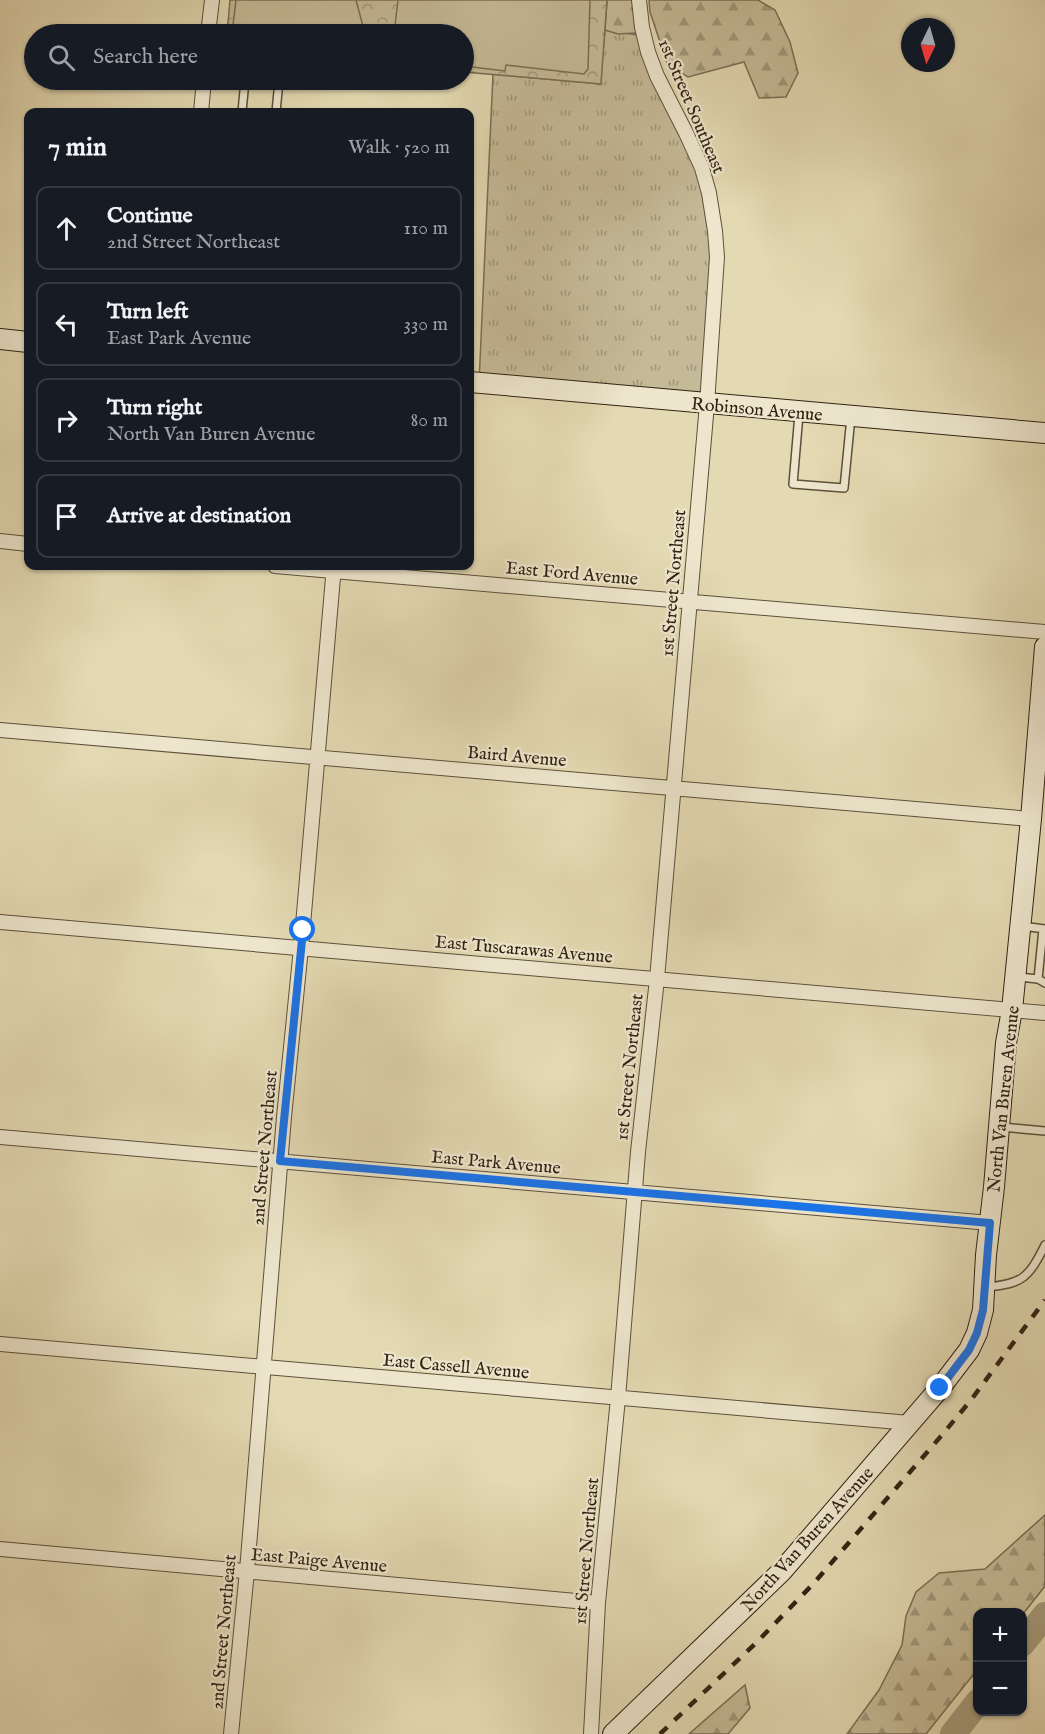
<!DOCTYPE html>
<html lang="en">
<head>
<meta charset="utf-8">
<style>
	:root { --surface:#171b24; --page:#242831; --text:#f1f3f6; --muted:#9ea1a6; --line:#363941 }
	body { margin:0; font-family:"IM FELL English",serif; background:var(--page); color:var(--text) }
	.controls { position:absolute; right:18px; bottom:18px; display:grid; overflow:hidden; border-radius:12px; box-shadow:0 2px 4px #0004 }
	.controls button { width:54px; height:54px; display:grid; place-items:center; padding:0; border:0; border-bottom:2px solid var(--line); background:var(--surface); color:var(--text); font:30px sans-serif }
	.compass { position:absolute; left:901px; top:18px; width:54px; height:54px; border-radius:50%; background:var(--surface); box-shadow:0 2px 4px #0004; rotate:185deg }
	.stop { position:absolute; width:18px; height:18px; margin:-14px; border:4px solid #1a73e8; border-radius:50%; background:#fff }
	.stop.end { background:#1a73e8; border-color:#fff; box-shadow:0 2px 6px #0008 }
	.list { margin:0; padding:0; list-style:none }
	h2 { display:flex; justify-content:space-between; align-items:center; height:78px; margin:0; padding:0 24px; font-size:26px }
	h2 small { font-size:20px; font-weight:400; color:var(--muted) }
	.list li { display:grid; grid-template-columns:39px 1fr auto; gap:18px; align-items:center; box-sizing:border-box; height:84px; margin:0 12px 12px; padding:0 12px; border:2px solid var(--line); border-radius:12px }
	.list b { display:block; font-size:22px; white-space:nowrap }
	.list p { margin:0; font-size:20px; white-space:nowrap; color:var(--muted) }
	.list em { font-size:20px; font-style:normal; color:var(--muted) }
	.icon { flex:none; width:33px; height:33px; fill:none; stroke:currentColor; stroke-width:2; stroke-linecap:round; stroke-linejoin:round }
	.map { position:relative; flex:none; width:1045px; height:1734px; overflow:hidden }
	.search { position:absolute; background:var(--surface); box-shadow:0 2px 4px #0004; left:24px; top:24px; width:450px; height:66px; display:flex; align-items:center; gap:15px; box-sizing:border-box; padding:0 21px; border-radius:33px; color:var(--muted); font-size:22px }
	.panel { position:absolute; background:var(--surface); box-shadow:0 2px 4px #0004; left:24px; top:108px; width:450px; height:462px; border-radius:12px }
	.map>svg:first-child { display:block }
	.grass { fill:url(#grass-tufts); stroke:#7a6e54; stroke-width:1.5 }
	.forest { fill:url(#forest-firs); stroke:#7a6e54; stroke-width:1.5 }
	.park { fill:url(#park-crowns); stroke:#7a6e54; stroke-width:1.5 }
	.pitch { fill:#c5ba97; stroke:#7a6e54; stroke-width:1.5 }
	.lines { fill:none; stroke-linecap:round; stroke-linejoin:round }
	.river { stroke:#a69b7c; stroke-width:26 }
	.lane-casing { stroke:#5d503a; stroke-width:10 }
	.street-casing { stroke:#5d503a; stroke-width:16 }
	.secondary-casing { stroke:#302212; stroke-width:22 }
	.lane { stroke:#ede6cd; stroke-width:7 }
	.street { stroke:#ede6cd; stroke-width:14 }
	.secondary { stroke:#ede6cd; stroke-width:20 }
	.rail { stroke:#302212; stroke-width:4.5; stroke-dasharray:10 10; stroke-linecap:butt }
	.route { stroke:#1a73e8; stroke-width:8 }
	.labels { text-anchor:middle; stroke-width:4.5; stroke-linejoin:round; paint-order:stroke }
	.street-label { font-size:18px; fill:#302212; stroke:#ede6cd }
</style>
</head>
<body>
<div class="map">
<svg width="1045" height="1734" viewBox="0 0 1045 1734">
	<defs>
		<pattern id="grass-tufts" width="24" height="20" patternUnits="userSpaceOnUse" patternTransform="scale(1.5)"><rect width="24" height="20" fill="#c5ba97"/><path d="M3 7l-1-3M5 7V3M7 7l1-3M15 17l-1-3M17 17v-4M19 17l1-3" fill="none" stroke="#a0977a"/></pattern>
		<pattern id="forest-firs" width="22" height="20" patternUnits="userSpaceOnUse" patternTransform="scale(1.5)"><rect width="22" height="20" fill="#c5ba97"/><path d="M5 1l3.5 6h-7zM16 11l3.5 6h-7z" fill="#a0977a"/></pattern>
		<pattern id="park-crowns" width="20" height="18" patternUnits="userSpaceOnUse" patternTransform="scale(1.5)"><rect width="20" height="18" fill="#c5ba97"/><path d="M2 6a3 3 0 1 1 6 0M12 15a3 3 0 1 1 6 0" fill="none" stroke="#a0977a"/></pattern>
	</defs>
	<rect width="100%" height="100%" fill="#e3d9b2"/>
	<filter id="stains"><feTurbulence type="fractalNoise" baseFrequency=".00333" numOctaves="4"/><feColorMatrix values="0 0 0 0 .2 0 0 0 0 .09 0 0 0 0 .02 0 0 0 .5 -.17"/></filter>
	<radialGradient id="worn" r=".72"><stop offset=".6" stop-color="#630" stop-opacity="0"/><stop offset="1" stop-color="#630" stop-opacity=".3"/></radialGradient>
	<path class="grass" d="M605 30C618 34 632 32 644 37L686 133 715 231 707 404 479 383 493 74 600 84Z"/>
	<path class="forest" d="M607 0H633L636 33 618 34 605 30Z
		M649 0H758L775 10 790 42 798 73 786 97 759 98 744 62 688 77 667 63 650 12Z
		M1045 1515V1586L1023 1614 1022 1612H978L977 1670 926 1734H847L879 1690 902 1645 906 1616 916 1592 939 1573 985 1569Z
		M745 1685 750 1708 728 1734H689Z"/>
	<path class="park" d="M230 0H607L601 84 464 72V34H227Z"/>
	<path class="pitch" d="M236 0H356L365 34H232Z
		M398 0H590L588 69 584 74 506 65 505 71 464 66V34H394Z"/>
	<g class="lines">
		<path class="river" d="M1022 1644 1045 1615
			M953 1734 978 1702"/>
		<defs>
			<path id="lane" d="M269 80 279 81 276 112
				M242 112 245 80
				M799 414 793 484 844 488 851 417
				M1022 926 1045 929
				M1019 977 1038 979 1045 983
				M1038 979 1043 929
				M1001 1127 1045 1131
				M987 1287C1023 1284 1029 1277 1045 1245"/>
			<path id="street" d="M208 34 212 0
				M201 112 204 80
				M0 541 28 544
				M275 566 1045 632
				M0 730 1031 819
				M0 922 1045 1013
				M0 1137 990 1223
				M0 1344 910 1423
				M0 1549 598 1603
				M231 1734 247 1571 284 1117 301 948 334 566
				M591 1734 598 1603 618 1398 638 1152 657 979 707 404 717 257 715 231 709 193 702 168 686 133 657 76 648 52 642 27 639 0"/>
			<path id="secondary" d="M0 339 28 342
				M470 382 1045 433
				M613 1734 782 1571 940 1388 969 1350 977 1333 983 1310 986 1255 994 1187 1006 1043 1012 1010 1031 819 1045 647"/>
		</defs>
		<use href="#lane" class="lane-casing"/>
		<use href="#street" class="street-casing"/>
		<use href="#secondary" class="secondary-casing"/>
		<use href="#lane" class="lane"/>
		<use href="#street" class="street"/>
		<use href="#secondary" class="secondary"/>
		<path class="rail" d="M660 1734 758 1641 814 1583 942 1435 971 1400 1045 1300"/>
	</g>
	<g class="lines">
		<path class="route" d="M303 930 280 1161 990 1223 983 1310 977 1333 969 1350 940 1388"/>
	</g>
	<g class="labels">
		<g class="street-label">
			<text transform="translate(692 106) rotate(67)" y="6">1st Street Southeast</text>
			<text transform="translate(757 409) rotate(5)" y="6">Robinson Avenue</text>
			<text transform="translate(572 573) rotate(5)" y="6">East Ford Avenue</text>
			<text transform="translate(673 583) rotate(-85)" y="6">1st Street Northeast</text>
			<text transform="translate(517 756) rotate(5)" y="6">Baird Avenue</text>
			<text transform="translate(524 949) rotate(5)" y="6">East Tuscarawas Avenue</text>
			<text transform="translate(629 1067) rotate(-84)" y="6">1st Street Northeast</text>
			<text transform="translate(1003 1099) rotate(-84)" y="6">North Van Buren Avenue</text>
			<text transform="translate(264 1148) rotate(-85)" y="6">2nd Street Northeast</text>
			<text transform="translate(496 1162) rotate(5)" y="6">East Park Avenue</text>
			<text transform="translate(456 1366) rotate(5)" y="6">East Cassell Avenue</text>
			<text transform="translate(807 1539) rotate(-48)" y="6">North Van Buren Avenue</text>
			<text transform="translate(586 1551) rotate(-85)" y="6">1st Street Northeast</text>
			<text transform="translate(319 1560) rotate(5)" y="6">East Paige Avenue</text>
			<text transform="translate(223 1632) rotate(-85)" y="6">2nd Street Northeast</text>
		</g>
	</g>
	<rect width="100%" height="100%" filter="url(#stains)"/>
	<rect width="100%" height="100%" fill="url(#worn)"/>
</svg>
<div class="controls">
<button>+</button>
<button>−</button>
</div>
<svg class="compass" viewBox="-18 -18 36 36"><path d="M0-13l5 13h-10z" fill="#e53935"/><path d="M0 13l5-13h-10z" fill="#9ea1a6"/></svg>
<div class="stop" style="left:303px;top:930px"></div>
<div class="stop end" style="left:940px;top:1388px"></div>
<div class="search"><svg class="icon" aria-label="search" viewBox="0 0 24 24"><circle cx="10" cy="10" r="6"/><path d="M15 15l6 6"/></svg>Search here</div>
<section class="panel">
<h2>7 min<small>Walk · 520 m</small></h2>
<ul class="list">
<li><svg class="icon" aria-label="ahead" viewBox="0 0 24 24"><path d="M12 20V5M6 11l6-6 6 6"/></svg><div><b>Continue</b><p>2nd Street Northeast</p></div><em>110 m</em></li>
<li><svg class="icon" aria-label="left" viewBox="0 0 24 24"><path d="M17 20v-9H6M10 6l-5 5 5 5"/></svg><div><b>Turn left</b><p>East Park Avenue</p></div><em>330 m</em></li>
<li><svg class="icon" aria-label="right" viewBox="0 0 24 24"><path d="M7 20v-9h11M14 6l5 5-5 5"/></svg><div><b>Turn right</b><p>North Van Buren Avenue</p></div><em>80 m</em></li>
<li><svg class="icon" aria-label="arrive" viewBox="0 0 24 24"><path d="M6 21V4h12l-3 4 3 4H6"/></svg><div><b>Arrive at destination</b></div></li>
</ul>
</section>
</div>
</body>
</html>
